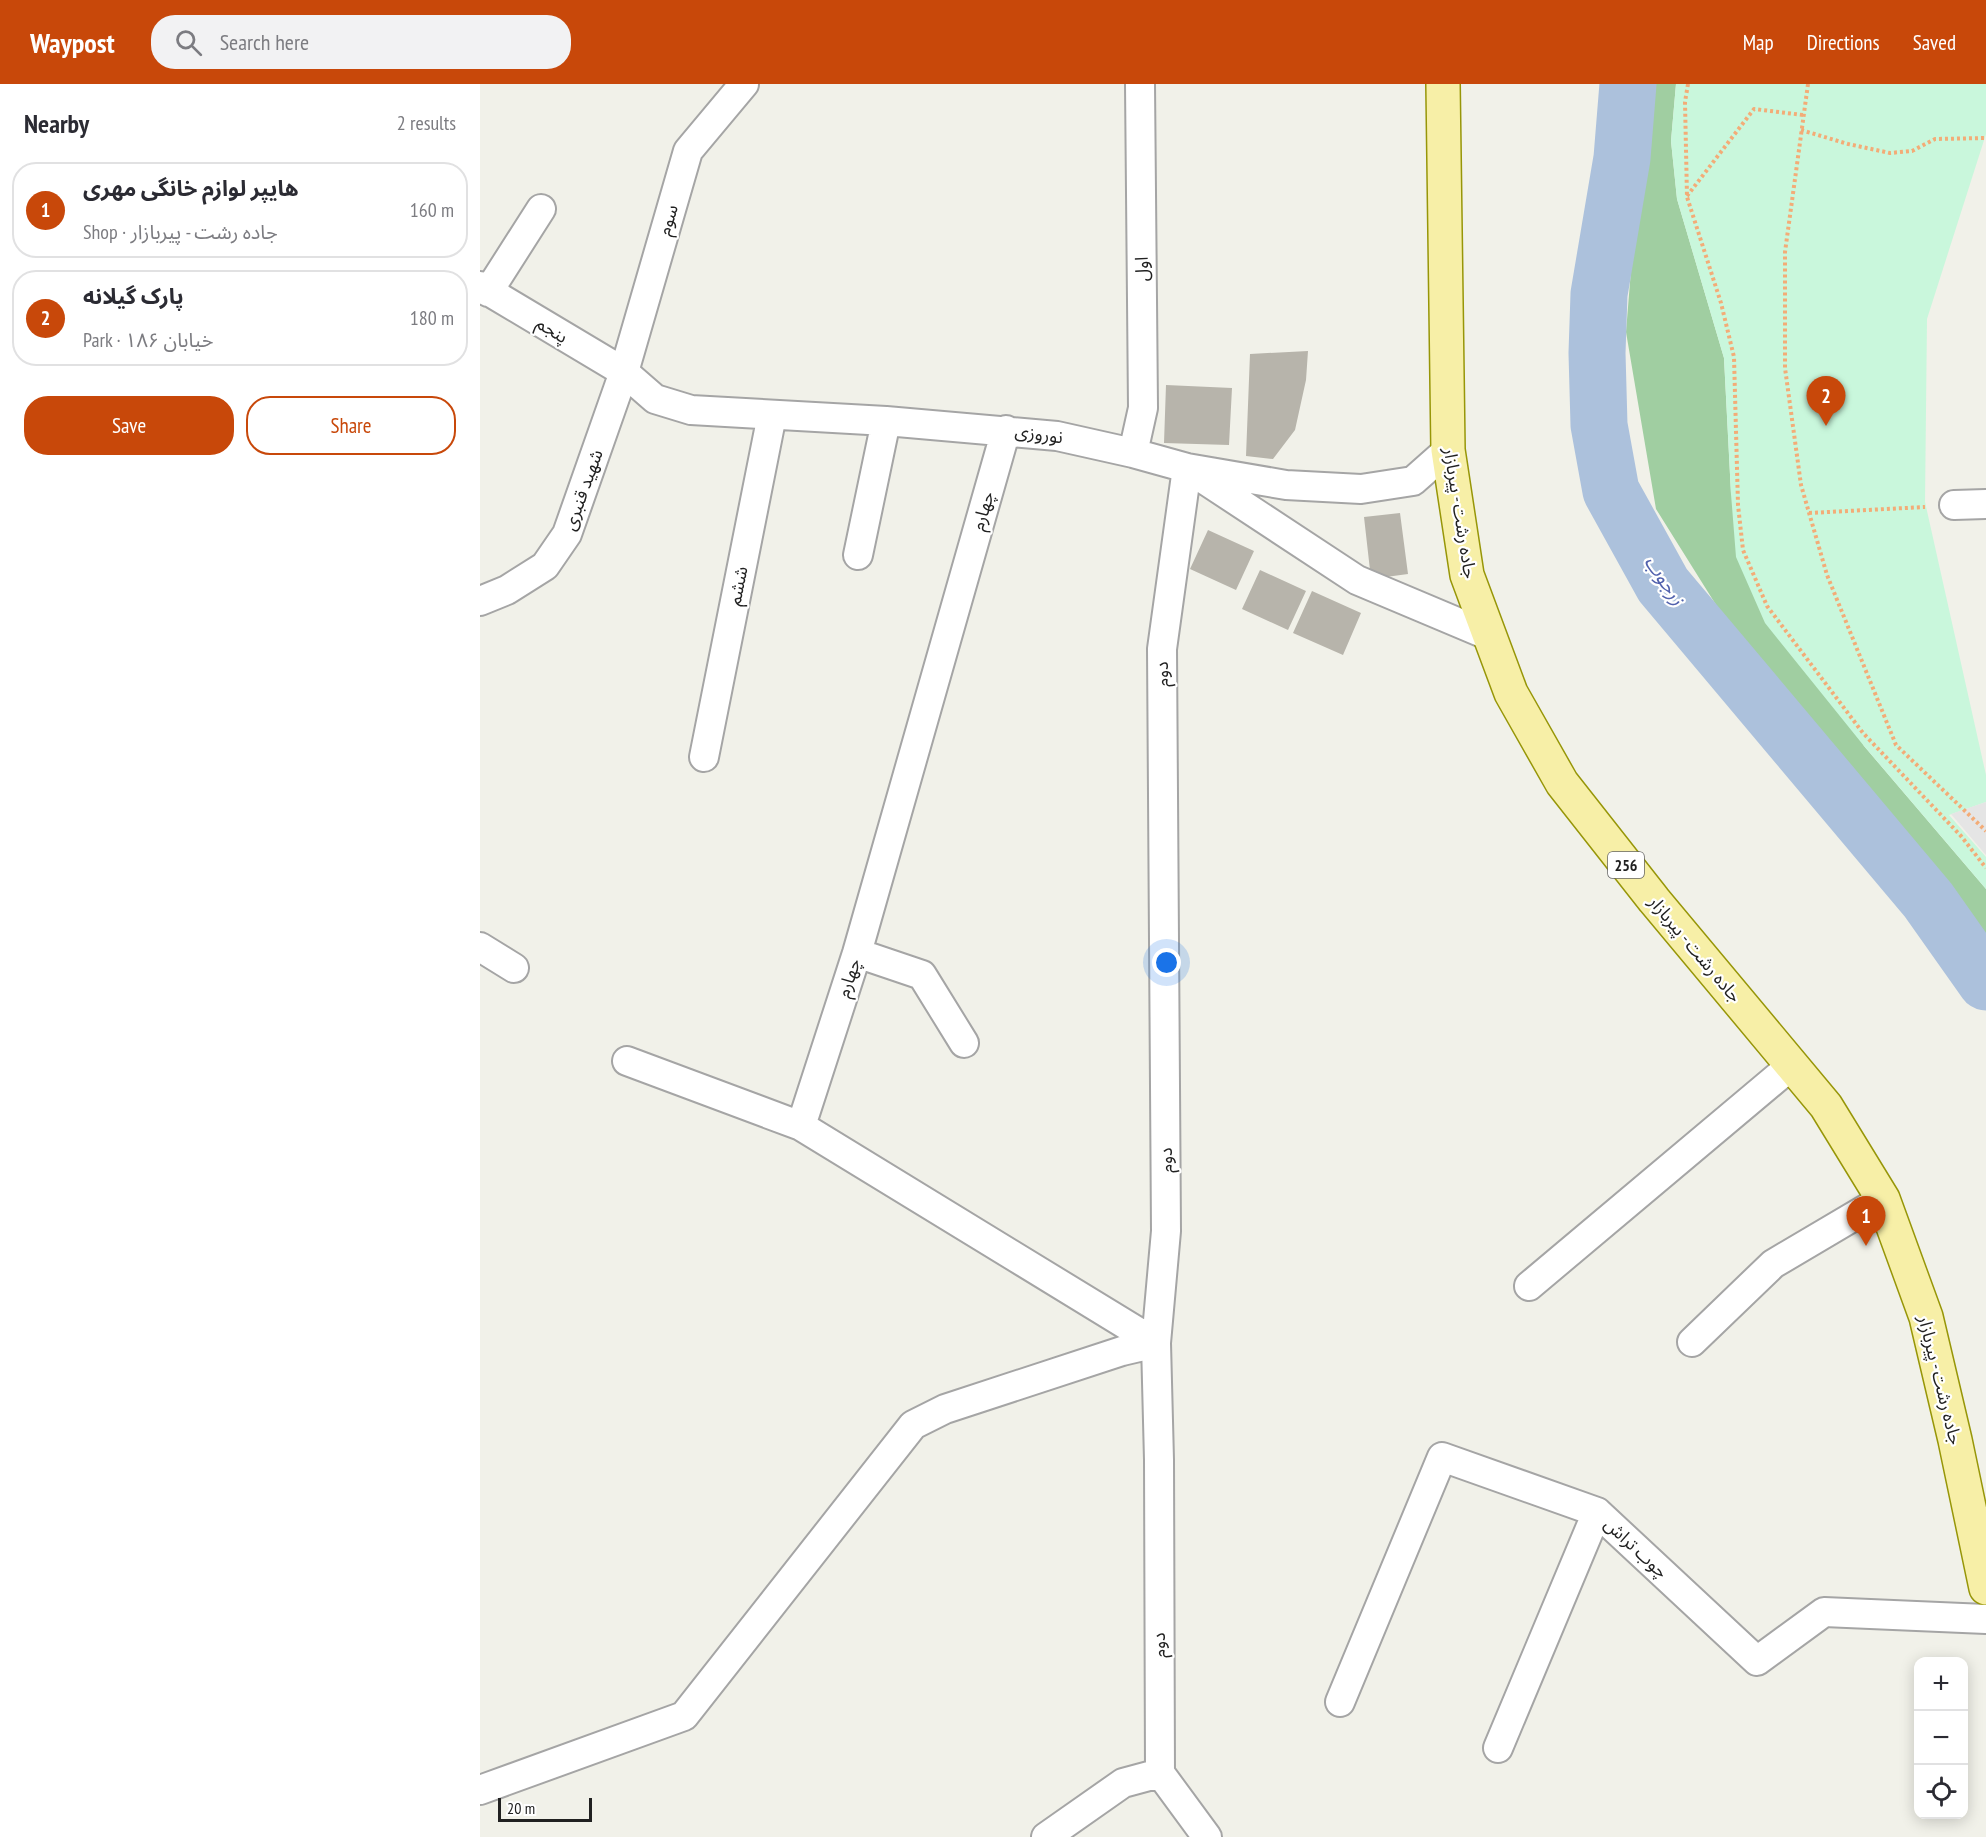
<!DOCTYPE html>
<html lang="en">
<head>
<meta charset="utf-8">
<style>
	:root { --surface:#fff; --page:#f2f2f3; --text:#2b2b33; --muted:#7c7c81; --line:#e1e1e2; --accent:#c8480a }
	body { margin:0; font-family:"PT Sans Narrow","Noto Sans Arabic",sans-serif; background:var(--page); color:var(--text) }
	.controls { position:absolute; right:18px; bottom:18px; display:grid; overflow:hidden; border-radius:12px; box-shadow:0 3px 15px #0003 }
	.controls button { width:54px; height:54px; display:grid; place-items:center; padding:0; border:0; border-bottom:2px solid var(--line); background:var(--surface); color:var(--text); font:30px sans-serif }
	.scale { position:absolute; left:18px; bottom:15px; width:94px; box-sizing:border-box; padding-left:6px; border:3px solid #212121; border-top:0; font-size:16px; line-height:21px; white-space:nowrap; color:#212121; -webkit-text-stroke:4px #fff; paint-order:stroke }
	.you { position:absolute; left:687px; top:879px; width:21px; height:21px; margin:-15px; border:4px solid #fff; border-radius:50%; background:#1a73e8; box-shadow:0 0 0 9px #1a73e833 }
	.badge { display:grid; place-items:center; width:39px; height:39px; border-radius:50%; background:var(--accent); color:#fff; font-size:20px; font-weight:700 }
	.pin { position:absolute; translate:-50% -50px; filter:drop-shadow(0 2px 3px #0008) }
	.pin::after { content:''; position:absolute; top:32px; width:21px; height:18px; background:inherit; clip-path:polygon(0 0,100% 0,50% 100%) }
	.list { margin:0; padding:0; list-style:none }
	h2 { display:flex; justify-content:space-between; align-items:center; height:78px; margin:0; padding:0 24px; font-size:26px }
	h2 small { font-size:20px; font-weight:400; color:var(--muted) }
	.list li { display:grid; grid-template-columns:39px 1fr auto; gap:18px; align-items:center; box-sizing:border-box; height:96px; margin:0 12px 12px; padding:0 12px; border:2px solid var(--line); border-radius:24px }
	.list b { display:block; font-size:22px; white-space:nowrap }
	.list p { margin:0; font-size:20px; white-space:nowrap; color:var(--muted) }
	.list em { font-size:20px; font-style:normal; color:var(--muted) }
	.actions { display:flex; gap:12px; padding:18px 24px }
	.actions a { flex:1; padding:14px 0; border:2px solid var(--accent); border-radius:24px; text-align:center; font-size:21px; color:var(--accent) }
	.actions .main { background:var(--accent); color:#fff }
	.icon { flex:none; width:33px; height:33px; fill:none; stroke:currentColor; stroke-width:2; stroke-linecap:round; stroke-linejoin:round }
	.map { position:relative; flex:none; width:1506px; height:1753px; overflow:hidden }
	header { display:flex; align-items:center; gap:36px; box-sizing:border-box; height:84px; padding:0 30px; background:var(--accent); color:#fff }
	header strong { font-size:28px }
	nav { display:flex; gap:33px; margin-inline-start:auto; font-size:21px }
	.search { width:420px; height:54px; background:var(--page); display:flex; align-items:center; gap:15px; box-sizing:border-box; padding:0 21px; border-radius:24px; color:var(--muted); font-size:22px }
	main { display:flex }
	aside { flex:1; background:var(--surface) }
	.map>svg:first-child { display:block }
	.forest { fill:#a0cea1 }
	.park { fill:#c9f7dc }
	.parking { fill:#e5e5e5 }
	.lines { fill:none; stroke-linecap:round; stroke-linejoin:round }
	.river { stroke:#acc1dc; stroke-width:57 }
	.building { fill:#b7b4ab }
	.street-casing { stroke:#a5a5a5; stroke-width:32 }
	.primary-casing { stroke:#979608; stroke-width:36 }
	.path { stroke:#f3ac77; stroke-width:4; stroke-dasharray:3 3; stroke-linecap:butt }
	.street { stroke:#fff; stroke-width:28 }
	.primary { stroke:#f7efa7; stroke-width:33 }
	.labels { text-anchor:middle; stroke-width:4.5; stroke-linejoin:round; paint-order:stroke }
	.shield { fill:#fff; stroke:#646464; stroke-width:1.5 }
	.shield-label { font-size:16px; font-weight:bold; fill:#212121 }
	.street-label { font-size:18px; fill:#212121; stroke:#fff }
	.water-label { font-size:20px; font-style:italic; fill:#5161ad; stroke:#fff }
</style>
</head>
<body>
<header>
<strong>Waypost</strong>
<div class="search"><svg class="icon" aria-label="search" viewBox="0 0 24 24"><circle cx="10" cy="10" r="6"/><path d="M15 15l6 6"/></svg>Search here</div>
<nav><a>Map</a><a>Directions</a><a>Saved</a></nav>
</header>
<main>
<aside>
<h2>Nearby<small>2 results</small></h2>
<ul class="list">
<li><span class="badge">1</span><div><b>هایپر لوازم خانگی مهری</b><p>Shop · جاده رشت - پیربازار</p></div><em>160 m</em></li>
<li><span class="badge">2</span><div><b>پارک گیلانه</b><p>Park · خیابان ۱۸۶</p></div><em>180 m</em></li>
</ul>
<div class="actions"><a class="main">Save</a><a>Share</a></div>
</aside>
<div class="map">
<svg width="1506" height="1753" viewBox="0 0 1506 1753">
	<rect width="100%" height="100%" fill="#f1f1e9"/>
	<path class="forest" d="M1166 0H1196L1191 57 1197 115 1244 274 1251 410 1384 662 1506 805V871L1461 807 1273 580 1176 425 1146 248Z"/>
	<path class="park" d="M1196 0H1506V50L1447 235 1445 418 1506 691V718L1469 731 1506 773V805L1384 662 1285 539 1256 473 1251 410 1244 274 1197 115 1191 57Z"/>
	<path class="parking" d="M1506 718V771L1471 730Z"/>
	<g class="lines">
		<path class="river" d="M1148 0 1142 74 1119 210 1117 269 1119 341 1131 407 1183 501 1448 816 1506 898"/>
	</g>
	<path class="building" d="M828 267 826 296 815 346 793 375 766 372 770 270Z
		M686 301 752 304 749 361 684 359Z
		M920 429 928 490 891 495 884 433Z
		M728 446 774 467 756 506 710 485Z
		M780 486 826 507 808 546 762 525Z
		M832 507 881 529 863 571 813 549Z"/>
	<g class="lines">
		<defs>
			<path id="street" d="M0 202 144 288 175 315 211 326 406 337 577 352 653 369 707 384 806 401 881 405 933 397 968 366
				M8 208 61 125
				M526 346 377 869 321 1042 676 1259
				M653 369 663 324 660 0
				M707 384 682 565 686 1147 676 1259 679 1376 680 1689 727 1753
				M716 390 877 496 1010 552
				M1474 421 1506 420
				M378 471 406 337
				M0 517 27 506 65 482 87 450 144 288 208 67 264 0
				M224 673 292 331
				M0 863 34 884
				M377 869 442 891 484 959
				M147 977 321 1042
				M1049 1202 1312 981
				M1212 1258 1293 1180 1403 1115
				M860 1618 962 1373 1117 1428 1277 1577 1344 1528 1506 1535
				M1018 1664 1117 1428
				M0 1706 204 1632 433 1341 465 1325 642 1267 676 1259
				M566 1753 643 1699 680 1689"/>
			<path id="primary" d="M963 0 968 366 987 491 1031 609 1082 699 1174 816 1346 1022 1403 1115 1446 1233 1475 1356 1506 1504"/>
		</defs>
		<use href="#street" class="street-casing"/>
		<use href="#primary" class="primary-casing"/>
		<path class="path" d="M1208 0 1205 18 1207 113 1241 219 1254 273 1258 421 1263 466 1287 522 1383 649 1481 752 1506 784
			M1328 0 1305 168V284L1321 401 1347 491 1416 661 1506 747
			M1321 46 1368 60 1410 69 1432 67 1455 55 1506 54
			M1207 112 1274 25 1323 31
			M1329 429 1445 423"/>
		<use href="#street" class="street"/>
		<use href="#primary" class="primary"/>
	</g>
	<g class="labels">
		<rect class="shield" x="1128" y="768" width="36" height="26" rx="4.5"/>
		<g class="shield-label">
			<text x="1146" y="787">256</text>
		</g>
		<g class="street-label">
			<text transform="translate(188 136) rotate(-74)" y="6">سوم</text>
			<text transform="translate(662 185) rotate(-91)" y="6">اول</text>
			<text transform="translate(72 246) rotate(31)" y="6">پنجم</text>
			<text transform="translate(559 350) rotate(8)" y="6">نوروزی</text>
			<text transform="translate(103 406) rotate(-70)" y="6">شهید قنبری</text>
			<text transform="translate(503 427) rotate(-74)" y="6">چهارم</text>
			<text transform="translate(980 429) rotate(81)" y="6">جاده رشت - پیربازار</text>
			<text transform="translate(258 502) rotate(-79)" y="6">ششم</text>
			<text transform="translate(682 590) rotate(-90)" y="6">دوم</text>
			<text transform="translate(1215 865) rotate(50)" y="6">جاده رشت - پیربازار</text>
			<text transform="translate(369 894) rotate(-72)" y="6">چهارم</text>
			<text transform="translate(686 1076) rotate(-90)" y="6">دوم</text>
			<text transform="translate(1460 1296) rotate(76)" y="6">جاده رشت - پیربازار</text>
			<text transform="translate(1156 1464) rotate(43)" y="6">چوب تراش</text>
			<text transform="translate(679 1561) rotate(-90)" y="6">دوم</text>
		</g>
		<g class="water-label">
			<text transform="translate(1185 496) rotate(56)" y="7">زرجوب</text>
		</g>
	</g>
</svg>
<div class="controls">
<button>+</button>
<button>−</button>
<button><svg class="icon" aria-label="locate" viewBox="0 0 24 24"><circle cx="12" cy="12" r="6"/><path d="M12 2v4M12 18v4M2 12h4M18 12h4"/></svg></button>
</div>
<div class="scale">20 m</div>
<div class="you"></div>
<div class="pin badge" style="left:1386px;top:1162px">1</div>
<div class="pin badge" style="left:1346px;top:342px">2</div>
</div>
</main>
</body>
</html>
